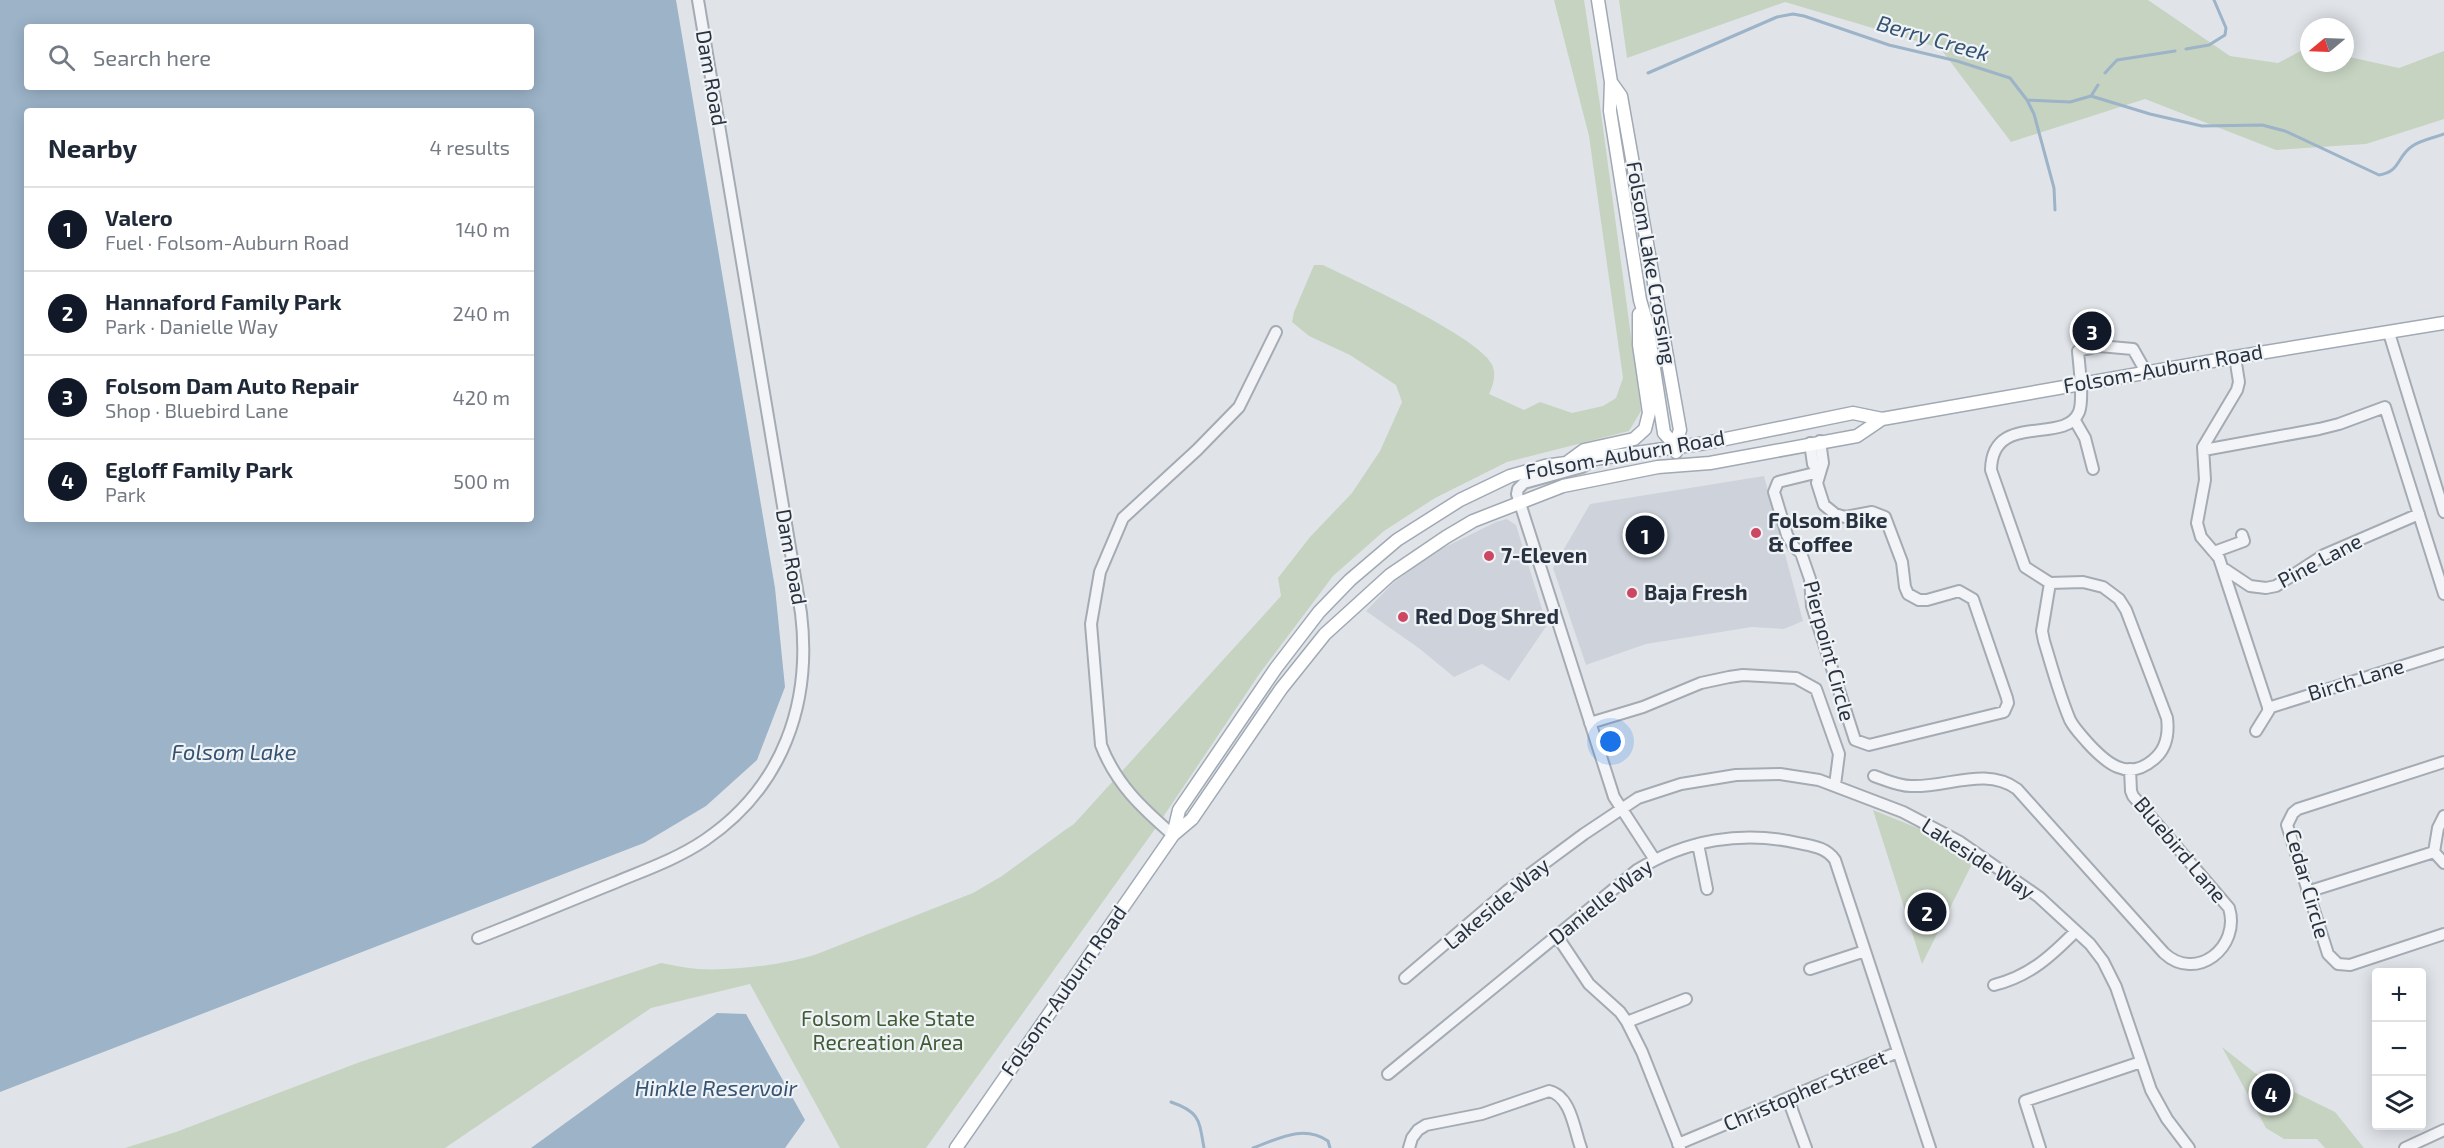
<!DOCTYPE html>
<html lang="en">
<head>
<meta charset="utf-8">
<style>
	:root { --surface:#fff; --page:#f6f6f7; --text:#1f2937; --muted:#747a83; --line:#e0e1e3; --accent:#111827 }
	body { margin:0; font-family:"Exo 2",sans-serif; background:var(--page); color:var(--text) }
	.controls { position:absolute; right:18px; bottom:18px; display:grid; overflow:hidden; border-radius:6px; box-shadow:0 3px 15px #0003 }
	.controls button { width:54px; height:54px; display:grid; place-items:center; padding:0; border:0; border-bottom:2px solid var(--line); background:var(--surface); color:var(--text); font:30px sans-serif }
	.compass { position:absolute; left:2300px; top:18px; width:54px; height:54px; border-radius:50%; background:var(--surface); box-shadow:0 3px 15px #0003; rotate:251deg }
	.you { position:absolute; left:1611px; top:742px; width:21px; height:21px; margin:-15px; border:4px solid #fff; border-radius:50%; background:#1a73e8; box-shadow:0 0 0 9px #1a73e833 }
	.badge { display:grid; place-items:center; width:39px; height:39px; border-radius:50%; background:var(--accent); color:#fff; font-size:20px; font-weight:700 }
	.pin { position:absolute; translate:-50% -50%; border:3px solid #fff; box-shadow:0 2px 6px #0006 }
	.list { margin:0; padding:0; list-style:none }
	h2 { display:flex; justify-content:space-between; align-items:center; height:78px; margin:0; padding:0 24px; font-size:26px }
	h2 small { font-size:20px; font-weight:400; color:var(--muted) }
	.list li { display:grid; grid-template-columns:39px 1fr auto; gap:18px; align-items:center; box-sizing:border-box; height:84px; padding:0 24px; border-top:2px solid var(--line) }
	.list b { display:block; font-size:22px; white-space:nowrap }
	.list p { margin:0; font-size:20px; white-space:nowrap; color:var(--muted) }
	.list em { font-size:20px; font-style:normal; color:var(--muted) }
	.icon { flex:none; width:33px; height:33px; fill:none; stroke:currentColor; stroke-width:2; stroke-linecap:round; stroke-linejoin:round }
	.map { position:relative; flex:none; width:2444px; height:1148px; overflow:hidden }
	.search { position:absolute; background:var(--surface); box-shadow:0 3px 15px #0003; left:24px; top:24px; width:510px; height:66px; display:flex; align-items:center; gap:15px; box-sizing:border-box; padding:0 21px; border-radius:6px; color:var(--muted); font-size:22px }
	.panel { position:absolute; background:var(--surface); box-shadow:0 3px 15px #0003; left:24px; top:108px; width:510px; height:414px; border-radius:6px }
	.map>svg:first-child { display:block }
	.built { fill:#ced3db }
	.green { fill:#c6d3c1 }
	.water { fill:#9cb3c8; fill-rule:evenodd }
	.lines { fill:none; stroke-linecap:round; stroke-linejoin:round }
	.stream { stroke:#9cb3c8; stroke-width:3 }
	.minor-casing { stroke:#a5abb3; stroke-width:14 }
	.major-casing { stroke:#a0a9b4; stroke-width:15 }
	.minor { stroke:#f3f4f7; stroke-width:10 }
	.major { stroke:#fff; stroke-width:12 }
	.poi-dot { fill:#cc4761; stroke:#f0f3f6; stroke-width:2 }
	.labels { text-anchor:middle; stroke-width:4.5; stroke-linejoin:round; paint-order:stroke }
	.street-label { font-size:21px; fill:#293240; stroke:#f0f3f6 }
	.poi-label { font-size:21px; font-weight:bold; fill:#293240; stroke:#f0f3f6; text-anchor:start }
	.park-label { font-size:21px; fill:#3f5c36; stroke:#f0f3f6 }
	.water-label { font-size:22px; font-style:italic; fill:#345373; stroke:#f0f3f6 }
</style>
</head>
<body>
<div class="map">
<svg width="2444" height="1148" viewBox="0 0 2444 1148">
	<rect width="100%" height="100%" fill="#e0e4e9"/>
	<path class="built" d="M1764 476 1803 621 1784 629 1752 627 1646 644 1586 665 1553 568 1590 504Z
		M1507 519 1516 525 1547 625 1509 681 1482 664 1454 677 1420 649 1366 611 1394 582 1435 552 1496 522Z"/>
	<path class="green" d="M1554 0H1584L1599 98 1641 411 1629 431 1507 462 1435 498 1384 531 1333 576 1260 673 1155 829 926 1148H840L750 984 651 1008 445 1148H125L176 1132 360 1062 661 963C673 965 686 968 698 969 734 971 783 965 817 954L973 893 1002 876 1065 830 1074 824 1281 596 1278 578 1310 537 1352 493 1380 451 1402 402 1396 385 1350 355 1309 336 1292 322 1294 312 1314 265H1323C1353 280 1485 339 1493 367 1496 376 1493 386 1489 394L1524 410 1540 402 1572 413 1603 406 1616 398 1623 378 1589 136Z
		M1619 0H2148L2230 56 2278 63 2308 47 2309 63H2345V56L2399 68 2444 51V119L2366 144 2276 150 2145 99 2011 142 1940 48 1785 2 1627 58Z
		M1873 810 1925 831 1974 860 1922 964Z
		M2222 1047 2255 1073 2335 1112 2364 1148H2325L2317 1139H2284L2266 1128Z"/>
	<path class="water" d="M0 0H676L775 588 785 687 757 760 706 806 644 843 0 1092ZM27 27H531V87H27ZM27 111H531V519H27Z
		M717 1013 746 1014 805 1120 785 1148H531Z"/>
	<g class="lines">
		<path class="stream" d="M2186 49 2209 45 2225 35 2226 28 2214 0
			M1648 73 1777 17 1793 14 1804 16 1889 45 1957 61 2010 78 2027 100 2034 114 2054 188 2055 210
			M2105 73 2117 60 2175 51
			M2091 96 2150 114 2202 126 2262 125 2285 131 2379 175C2400 172 2397 157 2411 147 2420 140 2434 138 2444 134
			M2027 100 2070 102 2091 96 2098 85
			M1171 1102C1200 1112 1199 1120 1204 1148
			M1253 1148C1278 1139 1303 1124 1328 1141L1330 1148"/>
		<defs>
			<path id="minor" d="M2389 333 2444 512
				M2235 357 2239 382 2237 390 2203 447 2205 480 2197 523 2201 537 2219 558 2269 710 2256 731
				M2074 419 2085 438 2093 469
				M1810 443 1813 464 1819 472
				M2204 450 2319 429 2339 424 2385 407 2444 594
				M1593 460 1582 467 1524 483 1518 489 1517 494 1614 797 1655 860
				M1819 472 1778 482 1774 492 1787 535 1794 547 1801 553 1810 579 1812 606 1855 740 1869 745 2004 712 2008 703 2007 698 1973 599 1959 591 1927 600H1919L1908 594 1905 587 1902 562 1885 517 1872 512 1845 517 1835 514 1824 505 1817 483 1823 463 1820 441
				M2214 552 2244 541 2242 535
				M2223 568 2250 586 2266 588 2276 586 2324 555 2419 514
				M2050 583 2042 631 2044 641C2052 667 2059 694 2070 720 2074 728 2081 735 2087 742 2105 762 2127 782 2153 760 2166 750 2169 734 2167 718L2126 610 2119 599 2103 587 2083 582 2050 583 2025 567 1991 470C1992 410 2065 446 2079 412 2084 399 2079 365 2078 351L2099 346 2133 349 2146 372
				M2268 708 2444 653
				M1590 723 1643 707 1701 683 1729 677 1743 675 1796 678 1816 689 1839 754 1835 785
				M2444 762 2298 809 2293 813 2287 825 2328 954 2338 964 2350 965 2444 934
				M1874 776C1886 780 1898 786 1911 786 1946 788 1986 766 2017 789L2164 953C2196 983 2241 947 2229 908L2133 796 2131 791 2130 769
				M2444 816 2438 828 2434 852 2444 863
				M1173 835C1142 808 1116 784 1101 745L1091 624 1100 572 1123 518 1197 450 1239 407 1276 332
				M1698 844 1707 889
				M2307 892 2434 852
				M1557 936 1589 984 1620 1012 1627 1022 1642 1052 1680 1148
				M478 938C524 920 569 901 614 883 645 870 677 859 705 840 783 787 812 703 801 613L698 0
				M1810 969 1865 951
				M1405 978 1507 891 1584 834 1638 798 1681 784 1736 775 1780 774 1819 780 1903 812 1960 842 2039 897 2090 944 2103 961 2116 987 2151 1090 2167 1119 2189 1148
				M1994 985C2030 976 2051 956 2076 931
				M1627 1022 1686 999
				M1388 1074 1637 870C1686 840 1742 830 1798 843 1812 846 1826 847 1835 860L1930 1148
				M1788 1099 1806 1148
				M1678 1144 1898 1052
				M1409 1148 1412 1138 1418 1130 1426 1125 1482 1114 1549 1091C1571 1096 1574 1129 1581 1148
				M2040 1148 2025 1101 2141 1062
				M2405 1148 2444 1130"/>
			<path id="major" d="M1598 0 1611 82 1610 111 1640 300 1647 324 1664 433 1675 445
				M1611 82 1621 96 1680 430 1675 445 1676 452
				M1569 461 1584 450 1634 439 1645 429 1649 413 1639 345V314
				M1173 835 1179 810 1276 668 1319 612 1350 580 1397 540 1460 500 1510 476 1545 466 1706 443 1853 413 1882 419 2235 357 2444 323
				M956 1148 1173 835 1192 819 1281 689 1325 634 1390 575 1446 537 1473 521 1563 486 1658 467 1710 463 1857 436 1882 419"/>
		</defs>
		<use href="#minor" class="minor-casing"/>
		<use href="#major" class="major-casing"/>
		<use href="#minor" class="minor"/>
		<use href="#major" class="major"/>
	</g>
	<g class="poi-dot">
		<circle cx="1756" cy="533" r="6"/>
		<circle cx="1489" cy="556" r="6"/>
		<circle cx="1632" cy="593" r="6"/>
		<circle cx="1403" cy="617" r="6"/>
	</g>
	<g class="labels">
		<g class="street-label">
			<text transform="translate(711 78) rotate(80)" y="7">Dam Road</text>
			<text transform="translate(1651 263) rotate(80)" y="7">Folsom Lake Crossing</text>
			<text transform="translate(2163 369) rotate(-10)" y="7">Folsom-Auburn Road</text>
			<text transform="translate(1625 455) rotate(-10)" y="7">Folsom-Auburn Road</text>
			<text transform="translate(791 557) rotate(80)" y="7">Dam Road</text>
			<text transform="translate(2320 561) rotate(-28)" y="7">Pine Lane</text>
			<text transform="translate(1829 651) rotate(75)" y="7">Pierpoint Circle</text>
			<text transform="translate(2356 680) rotate(-17)" y="7">Birch Lane</text>
			<text transform="translate(2180 850) rotate(50)" y="7">Bluebird Lane</text>
			<text transform="translate(1978 859) rotate(33)" y="7">Lakeside Way</text>
			<text transform="translate(2307 884) rotate(74)" y="7">Cedar Circle</text>
			<text transform="translate(1601 902) rotate(-38)" y="7">Danielle Way</text>
			<text transform="translate(1497 904) rotate(-40)" y="7">Lakeside Way</text>
			<text transform="translate(1064 991) rotate(-55)" y="7">Folsom-Auburn Road</text>
			<text transform="translate(1805 1091) rotate(-23)" y="7">Christopher Street</text>
		</g>
		<g class="poi-label">
			<text x="1768" y="528">Folsom Bike<tspan x="1768" dy="24">&amp; Coffee</tspan></text>
			<text x="1501" y="563">7-Eleven</text>
			<text x="1644" y="600">Baja Fresh</text>
			<text x="1415" y="624">Red Dog Shred</text>
		</g>
		<g class="park-label">
			<text x="888" y="1026">Folsom Lake State<tspan x="888" dy="24">Recreation Area</tspan></text>
		</g>
		<g class="water-label">
			<text transform="translate(1933 38) rotate(16)" y="8">Berry Creek</text>
			<text x="234" y="760">Folsom Lake</text>
			<text x="716" y="1096">Hinkle Reservoir</text>
		</g>
	</g>
</svg>
<div class="controls">
<button>+</button>
<button>−</button>
<button><svg class="icon" aria-label="layers" viewBox="0 0 24 24"><path d="M12 4l9 5-9 5-9-5zM3 14l9 5 9-5"/></svg></button>
</div>
<svg class="compass" viewBox="-18 -18 36 36"><path d="M0-13l5 13h-10z" fill="#e53935"/><path d="M0 13l5-13h-10z" fill="#747a83"/></svg>
<div class="you"></div>
<div class="pin badge" style="left:1645px;top:535px">1</div>
<div class="pin badge" style="left:1927px;top:912px">2</div>
<div class="pin badge" style="left:2092px;top:331px">3</div>
<div class="pin badge" style="left:2271px;top:1093px">4</div>
<div class="search"><svg class="icon" aria-label="search" viewBox="0 0 24 24"><circle cx="10" cy="10" r="6"/><path d="M15 15l6 6"/></svg>Search here</div>
<section class="panel">
<h2>Nearby<small>4 results</small></h2>
<ul class="list">
<li><span class="badge">1</span><div><b>Valero</b><p>Fuel · Folsom-Auburn Road</p></div><em>140 m</em></li>
<li><span class="badge">2</span><div><b>Hannaford Family Park</b><p>Park · Danielle Way</p></div><em>240 m</em></li>
<li><span class="badge">3</span><div><b>Folsom Dam Auto Repair</b><p>Shop · Bluebird Lane</p></div><em>420 m</em></li>
<li><span class="badge">4</span><div><b>Egloff Family Park</b><p>Park</p></div><em>500 m</em></li>
</ul>
</section>
</div>
</body>
</html>
